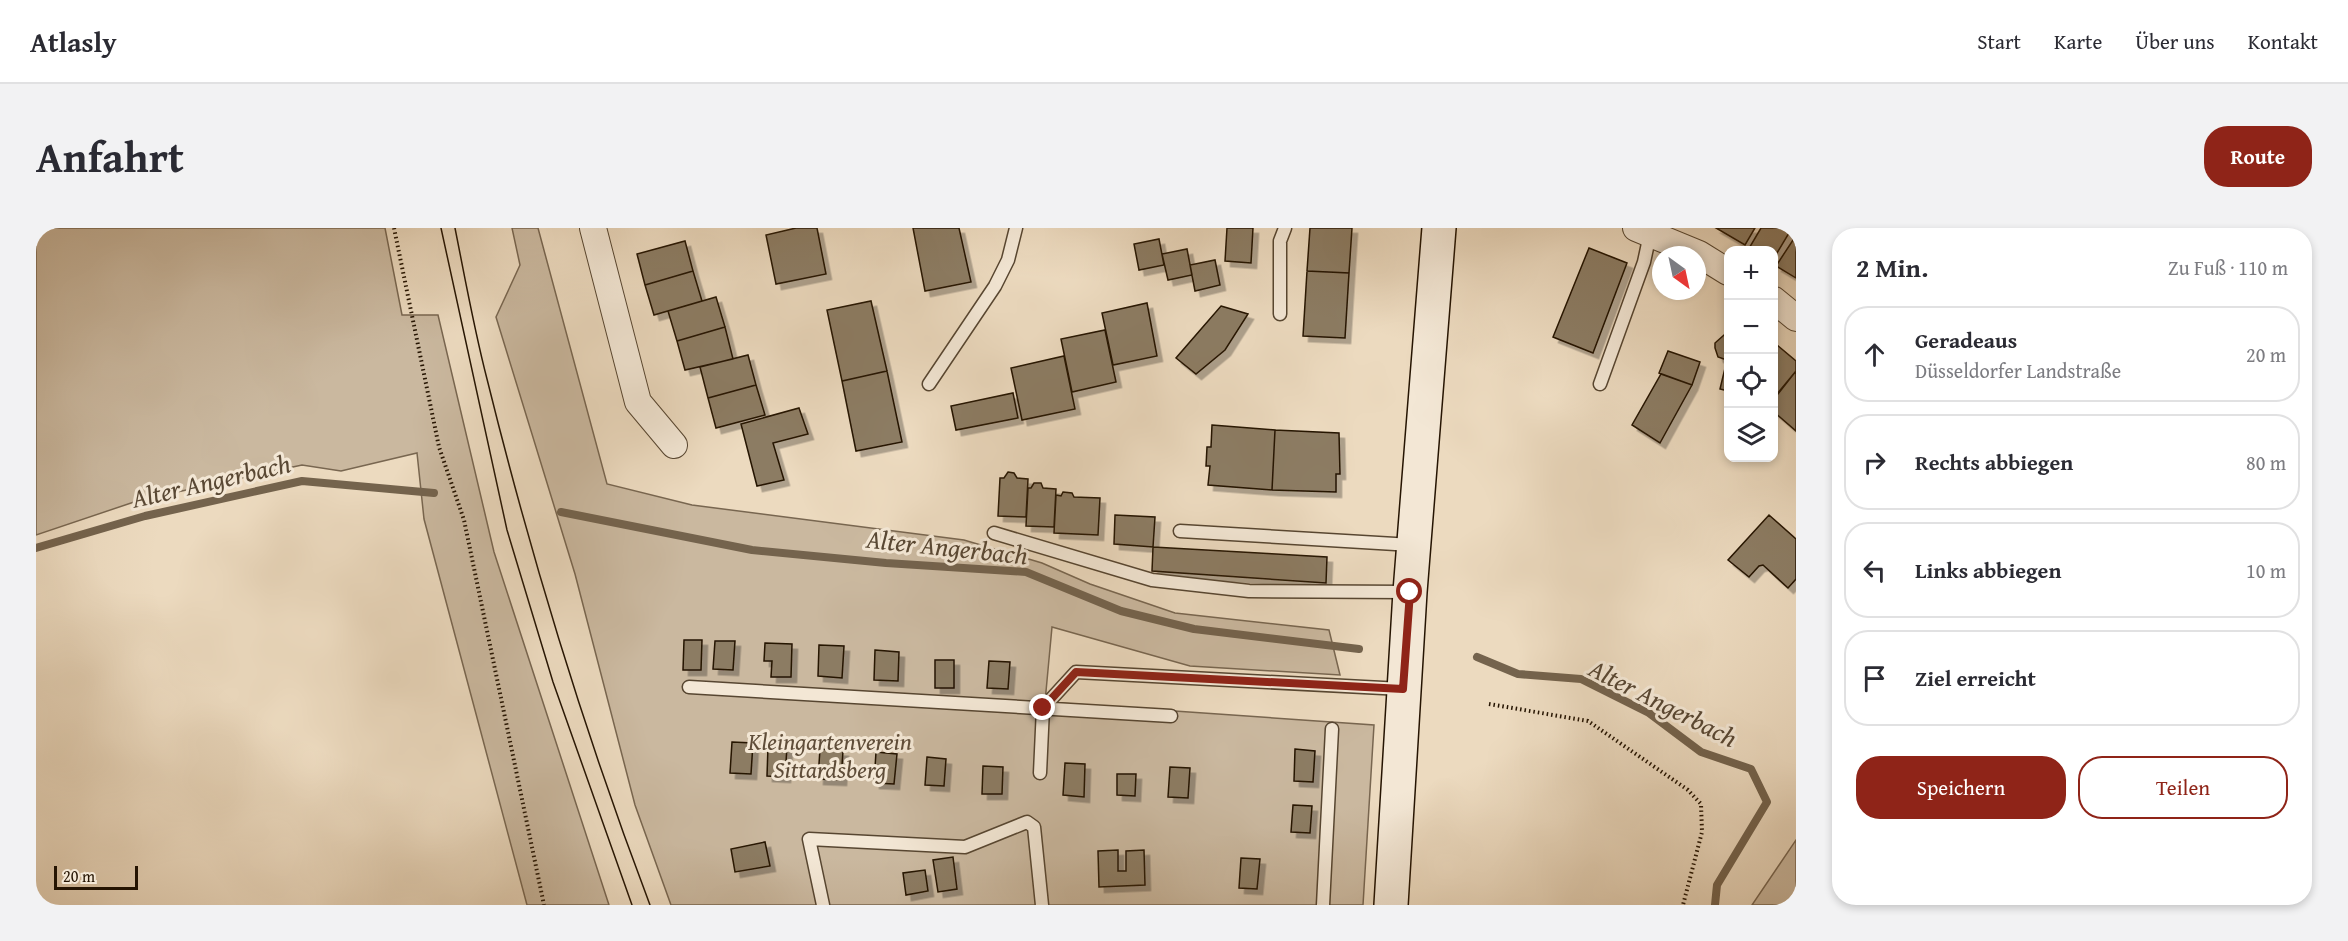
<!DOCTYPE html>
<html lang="de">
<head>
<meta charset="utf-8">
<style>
	:root { --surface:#fff; --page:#f2f2f3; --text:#2b2b33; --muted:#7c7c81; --line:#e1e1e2; --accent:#8f2418 }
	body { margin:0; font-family:"Gentium Book Plus",serif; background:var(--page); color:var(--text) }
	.controls { position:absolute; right:18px; top:18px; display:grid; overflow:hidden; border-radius:12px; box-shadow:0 3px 9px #0003 }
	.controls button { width:54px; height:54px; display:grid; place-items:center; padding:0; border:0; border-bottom:2px solid var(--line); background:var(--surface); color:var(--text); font:30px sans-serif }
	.compass { position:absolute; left:1616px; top:18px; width:54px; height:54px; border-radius:50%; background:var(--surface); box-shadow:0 3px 9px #0003; rotate:147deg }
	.scale { position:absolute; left:18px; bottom:15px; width:84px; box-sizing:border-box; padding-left:6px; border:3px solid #251402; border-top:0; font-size:16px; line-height:21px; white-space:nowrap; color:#251402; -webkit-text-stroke:4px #f3e7d5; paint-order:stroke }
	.stop { position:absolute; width:18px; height:18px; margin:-14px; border:4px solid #8f2418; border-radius:50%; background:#fff }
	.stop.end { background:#8f2418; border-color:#fff; box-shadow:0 2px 6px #0008 }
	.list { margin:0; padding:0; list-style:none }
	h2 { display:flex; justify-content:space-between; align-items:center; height:78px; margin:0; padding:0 24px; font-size:26px }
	h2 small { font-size:20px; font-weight:400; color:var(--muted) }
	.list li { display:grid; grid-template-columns:39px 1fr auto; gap:18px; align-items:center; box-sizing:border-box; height:96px; margin:0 12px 12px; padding:0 12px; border:2px solid var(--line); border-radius:24px }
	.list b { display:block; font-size:22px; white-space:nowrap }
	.list p { margin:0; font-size:20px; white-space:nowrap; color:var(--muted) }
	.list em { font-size:20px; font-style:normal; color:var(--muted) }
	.actions { display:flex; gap:12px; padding:18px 24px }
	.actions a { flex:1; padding:14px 0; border:2px solid var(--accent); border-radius:24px; text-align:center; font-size:21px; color:var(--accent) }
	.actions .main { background:var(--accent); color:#fff }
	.icon { flex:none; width:33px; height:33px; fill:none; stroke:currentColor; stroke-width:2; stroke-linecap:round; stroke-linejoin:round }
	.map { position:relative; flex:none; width:1760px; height:677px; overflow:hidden; border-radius:24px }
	header { display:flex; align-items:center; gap:36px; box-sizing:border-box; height:84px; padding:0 30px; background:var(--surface); border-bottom:2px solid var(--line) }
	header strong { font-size:28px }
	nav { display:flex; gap:33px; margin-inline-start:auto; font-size:21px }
	.intro { display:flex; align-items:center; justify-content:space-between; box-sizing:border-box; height:144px; padding:0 36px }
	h1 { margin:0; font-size:42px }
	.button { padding:15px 27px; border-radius:24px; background:var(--accent); color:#fff; font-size:21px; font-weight:700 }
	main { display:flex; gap:36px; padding:0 36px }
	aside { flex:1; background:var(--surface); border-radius:24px; box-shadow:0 3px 9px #0003 }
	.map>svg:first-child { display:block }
	.green { fill:#cab89f; stroke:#786650; stroke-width:1.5 }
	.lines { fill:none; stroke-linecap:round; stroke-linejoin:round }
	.stream { stroke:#74634d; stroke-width:8 }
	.building { fill:#8c7b64; stroke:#251402; stroke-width:1.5; filter:url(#shadow) }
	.service-casing { stroke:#574631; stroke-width:15 }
	.minor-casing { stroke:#574631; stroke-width:28 }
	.secondary-casing { stroke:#251402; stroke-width:36 }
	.path { stroke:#251402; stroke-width:4; stroke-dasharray:1.5 3; stroke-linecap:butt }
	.service { stroke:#f3e7d5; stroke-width:12 }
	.minor { stroke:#f3e7d5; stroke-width:26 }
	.secondary { stroke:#f3e7d5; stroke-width:33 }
	.tram { stroke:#251402; stroke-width:1.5 }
	.route { stroke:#8f2418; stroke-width:8 }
	.labels { text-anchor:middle; stroke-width:6; stroke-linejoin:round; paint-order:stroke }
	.park-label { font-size:24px; font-style:italic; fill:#5f4d39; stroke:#f3e7d5 }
	.water-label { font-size:26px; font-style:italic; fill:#594834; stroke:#f3e7d5 }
</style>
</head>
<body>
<header>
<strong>Atlasly</strong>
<nav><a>Start</a><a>Karte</a><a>Über uns</a><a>Kontakt</a></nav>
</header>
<div class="intro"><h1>Anfahrt</h1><a class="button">Route</a></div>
<main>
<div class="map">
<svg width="1760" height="677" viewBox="0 0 1760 677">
	<defs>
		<filter id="shadow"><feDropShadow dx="5.5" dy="5.5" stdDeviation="0" flood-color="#0004"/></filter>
	</defs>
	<rect width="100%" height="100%" fill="#ecdabf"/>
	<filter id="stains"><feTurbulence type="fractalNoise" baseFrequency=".00333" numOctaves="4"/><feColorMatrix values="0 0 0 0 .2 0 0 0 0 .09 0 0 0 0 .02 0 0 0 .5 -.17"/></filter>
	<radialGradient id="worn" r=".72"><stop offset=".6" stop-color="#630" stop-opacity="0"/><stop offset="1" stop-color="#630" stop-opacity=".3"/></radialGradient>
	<path class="green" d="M0 0H349L366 87H402L458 324 573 677H491L388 291 381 225 305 243 266 237 104 272 0 307Z
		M476 0H502L571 256 656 277 928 312 1006 335 1054 356 1139 385 1293 402 1304 447 1154 438 1016 399 1009 474 1338 497 1327 677H635L599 577 539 346 460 89 484 37Z
		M1760 612V677H1716Z"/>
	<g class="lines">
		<path class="stream" d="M525 284 716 322 850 335 990 344 1085 383 1158 401 1323 421
			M0 320 109 288 266 253 398 265
			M1441 429 1482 446 1545 451 1613 485 1665 524 1715 541 1731 574 1681 657 1679 677"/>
	</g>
	<path class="building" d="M760 0H781L790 46 740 56 730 7Z
		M877 0H923L935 54 889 63Z
		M1191 0H1217L1215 35 1189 33Z
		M1274 0H1316L1313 45 1271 43Z
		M1680 0H1719L1709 17Z
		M1725 0H1756L1738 30V22H1712Z
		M1123 11 1128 37 1103 42 1098 16Z
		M1757 12 1760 14V50L1740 38Z
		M649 13 657 43 609 57 601 26Z
		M1553 20 1591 35 1557 125 1517 109Z
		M1151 21 1156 47 1132 52 1126 26Z
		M1179 32 1184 57 1159 63 1154 37Z
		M657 43 666 73 618 87 609 57Z
		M1271 43 1313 45 1309 110 1267 108Z
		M680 69 689 99 641 113 632 83Z
		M835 73 851 143 806 153 791 82Z
		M1111 75 1121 128 1077 137 1066 85Z
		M1185 78 1212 86 1189 122 1160 146 1140 130Z
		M689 99 697 131 649 142 641 113Z
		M1069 102 1080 154 1036 164 1025 111Z
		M1688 107 1692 108V163L1684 161 1691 132 1682 129 1679 120V115Z
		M1741 117 1760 133V143L1741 166 1738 154V126Z
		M1632 123 1664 134 1656 157 1623 145Z
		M712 127 720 157 672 170 664 139Z
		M1028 128 1039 181 986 192 975 140Z
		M851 143 866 214 820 223 806 153Z
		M1760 143V203L1738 184V171Z
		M1625 146 1656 157 1624 215 1596 197Z
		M720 157 729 187 680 200 672 170Z
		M977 165 982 190 920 202 915 178Z
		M763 180 772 206 737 215 748 252 721 258 705 196Z
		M1176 197 1239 202 1236 262 1172 257 1174 238H1170L1171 219H1175Z
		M1239 202 1303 205 1304 246H1300V264L1236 262Z
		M972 244 978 245 981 250 992 251 990 289 962 288 964 250H968Z
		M998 255H1005L1007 260 1020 261 1018 299 990 298 992 260H995Z
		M1027 264 1036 265 1038 269 1064 270 1062 307 1018 305 1020 267 1025 268Z
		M1079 287 1119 289 1117 319 1078 316Z
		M1733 287 1760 311V351L1752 360 1727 337 1723 338 1713 349 1692 332Z
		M1117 319 1291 329 1290 355 1116 343Z
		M648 412H666L665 442H647Z
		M679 413H699L697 442 677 441Z
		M729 415 756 416 755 449H735L736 433H728Z
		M783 417 808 418 806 450 782 448Z
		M839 422 863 424 862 453 838 452Z
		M899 432H918V460H899Z
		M953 433 974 434 972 461 951 460Z
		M696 514 717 515 715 546 694 545Z
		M732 518 751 519 749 549 731 548Z
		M784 521 807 523 805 552 782 551Z
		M1259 521 1279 523 1277 554 1258 553Z
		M840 524 861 526 858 556 838 555Z
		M891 529 910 531 908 558 889 557Z
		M1029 535 1049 536 1048 569 1027 567Z
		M947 538 967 539 966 566H946Z
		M1134 539 1154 540 1152 570 1132 569Z
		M1081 546H1100L1099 568 1081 567Z
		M1257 577 1276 578 1274 605 1255 604Z
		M729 614 734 638 699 644 695 621Z
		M1082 622V643H1090V623L1108 622 1109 657 1063 659 1062 623Z
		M917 629 921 661 902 664 897 632Z
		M1205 630 1224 631 1221 661 1203 660Z
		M889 642 892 663 870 667 867 645Z"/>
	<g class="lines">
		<defs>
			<path id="service" d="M1244 86V13L1249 0
				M893 156 959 58 972 32 980 0
				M1564 156 1608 34 1614 6
				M1144 303 1376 317
				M958 305 1116 352 1213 363 1372 364
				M653 459 1135 488
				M1004 545 1007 480 1040 444 1366 461
				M787 677 773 611 929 619 991 594 998 599 1006 677
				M1287 677 1296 501"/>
			<path id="minor" d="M557 0 602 174 638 217
				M1600 0 1663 26 1692 44
				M1738 72 1760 90"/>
			<path id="secondary" d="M1355 677 1374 364 1403 0"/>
		</defs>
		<use href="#service" class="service-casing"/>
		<use href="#minor" class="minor-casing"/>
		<use href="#secondary" class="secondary-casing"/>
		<path class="path" d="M358 0 403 219 428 292 508 677
			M1453 476 1552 493 1652 562 1665 576 1666 604 1647 677"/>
		<use href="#service" class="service"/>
		<use href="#minor" class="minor"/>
		<use href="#secondary" class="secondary"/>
		<path class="tram" d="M405 0 471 302 517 454 596 677
			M419 0C429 50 438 101 451 151 495 329 549 506 614 677"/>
	</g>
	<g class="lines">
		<path class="route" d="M1007 480 1040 444 1367 461 1374 364"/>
	</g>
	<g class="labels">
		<g class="park-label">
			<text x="794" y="522">Kleingartenverein<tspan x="794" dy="28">Sittardsberg</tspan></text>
		</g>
		<g class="water-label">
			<text transform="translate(175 253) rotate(-13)" y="9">Alter Angerbach</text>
			<text transform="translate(911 319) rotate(6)" y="9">Alter Angerbach</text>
			<text transform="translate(1627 475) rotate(27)" y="9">Alter Angerbach</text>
		</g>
	</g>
	<rect width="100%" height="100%" filter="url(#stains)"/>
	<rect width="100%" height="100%" fill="url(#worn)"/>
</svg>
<div class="controls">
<button>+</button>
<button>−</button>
<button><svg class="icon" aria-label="locate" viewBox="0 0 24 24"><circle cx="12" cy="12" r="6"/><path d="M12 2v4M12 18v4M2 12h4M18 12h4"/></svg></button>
<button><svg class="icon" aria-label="layers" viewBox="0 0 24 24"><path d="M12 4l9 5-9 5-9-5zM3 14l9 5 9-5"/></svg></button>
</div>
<svg class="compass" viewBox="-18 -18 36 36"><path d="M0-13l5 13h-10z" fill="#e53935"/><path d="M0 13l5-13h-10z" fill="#7c7c81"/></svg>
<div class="scale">20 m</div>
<div class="stop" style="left:1374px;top:364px"></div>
<div class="stop end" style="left:1007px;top:480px"></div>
</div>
<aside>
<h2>2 Min.<small>Zu Fuß · 110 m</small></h2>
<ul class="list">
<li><svg class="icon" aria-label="ahead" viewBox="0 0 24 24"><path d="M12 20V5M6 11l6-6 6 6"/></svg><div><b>Geradeaus</b><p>Düsseldorfer Landstraße</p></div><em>20 m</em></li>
<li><svg class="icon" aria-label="right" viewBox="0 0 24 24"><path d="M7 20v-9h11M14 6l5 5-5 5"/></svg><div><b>Rechts abbiegen</b></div><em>80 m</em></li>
<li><svg class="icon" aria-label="left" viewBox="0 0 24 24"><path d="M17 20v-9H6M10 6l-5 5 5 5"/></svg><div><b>Links abbiegen</b></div><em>10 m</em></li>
<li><svg class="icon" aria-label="arrive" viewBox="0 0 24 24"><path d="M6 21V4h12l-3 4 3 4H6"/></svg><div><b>Ziel erreicht</b></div></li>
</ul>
<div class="actions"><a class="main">Speichern</a><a>Teilen</a></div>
</aside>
</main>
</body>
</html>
